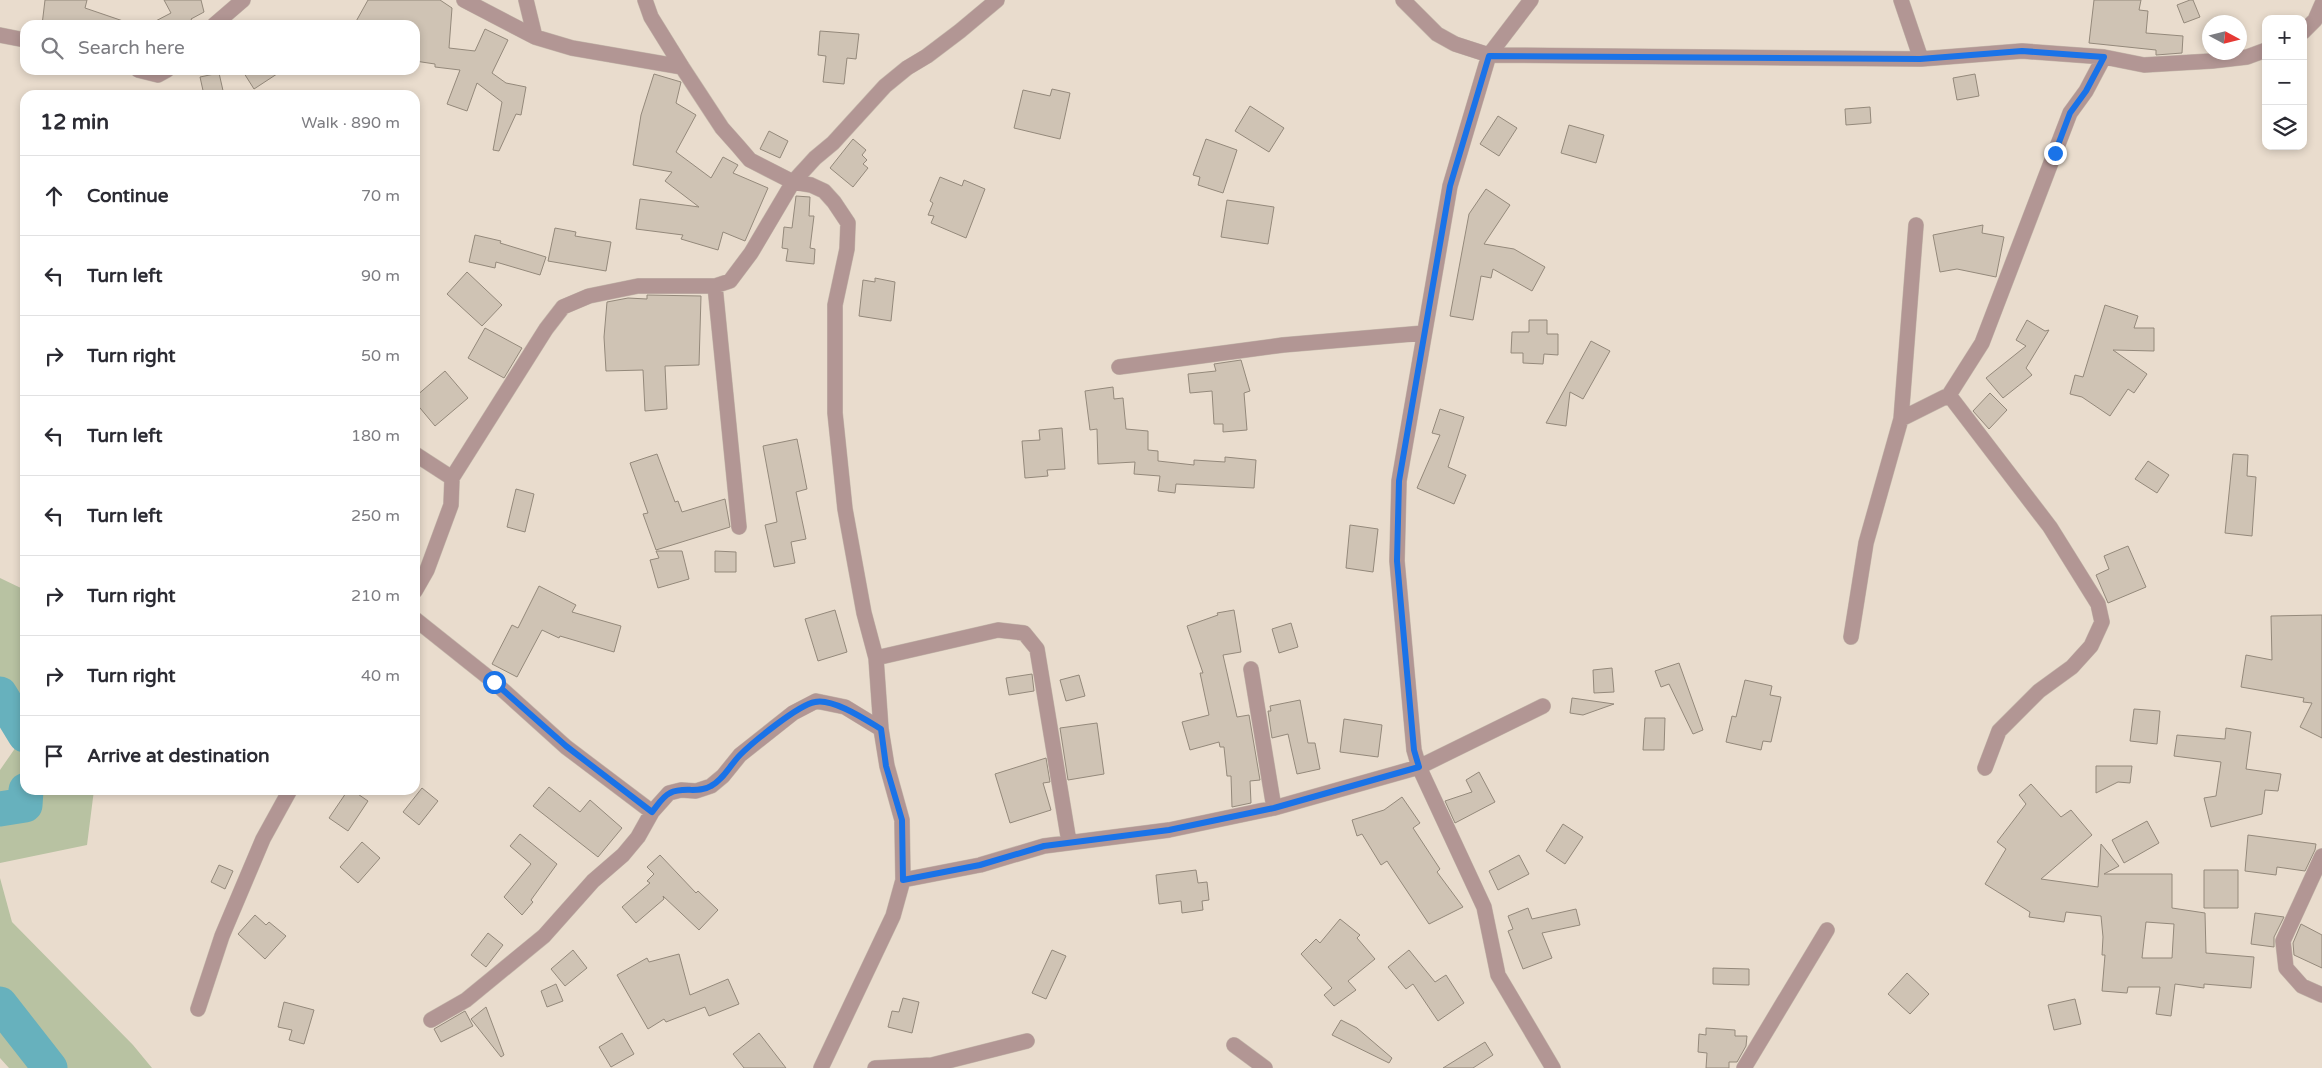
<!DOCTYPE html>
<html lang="en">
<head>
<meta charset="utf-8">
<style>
	:root { --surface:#fff; --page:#f2f2f3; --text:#2b2b33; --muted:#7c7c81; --line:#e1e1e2 }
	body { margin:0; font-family:"Varela Round",sans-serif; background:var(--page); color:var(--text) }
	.controls { position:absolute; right:15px; top:15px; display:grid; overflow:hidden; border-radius:10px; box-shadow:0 2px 8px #0003 }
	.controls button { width:45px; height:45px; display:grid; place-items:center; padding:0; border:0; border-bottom:1px solid var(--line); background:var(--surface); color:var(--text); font:25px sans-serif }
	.compass { position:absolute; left:2202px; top:15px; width:45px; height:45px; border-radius:50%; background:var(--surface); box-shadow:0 2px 8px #0003; rotate:97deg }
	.stop { position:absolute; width:15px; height:15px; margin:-11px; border:4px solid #1a73e8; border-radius:50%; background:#fff }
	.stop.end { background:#1a73e8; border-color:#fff; box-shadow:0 1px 5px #0008 }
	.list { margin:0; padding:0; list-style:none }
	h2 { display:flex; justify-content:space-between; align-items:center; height:65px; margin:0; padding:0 20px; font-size:21px }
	h2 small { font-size:16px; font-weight:400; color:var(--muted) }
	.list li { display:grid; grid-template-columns:32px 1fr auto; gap:15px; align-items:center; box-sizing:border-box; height:80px; padding:0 20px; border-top:1px solid var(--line) }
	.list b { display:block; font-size:19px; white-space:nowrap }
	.list em { font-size:16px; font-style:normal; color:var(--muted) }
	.icon { flex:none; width:28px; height:28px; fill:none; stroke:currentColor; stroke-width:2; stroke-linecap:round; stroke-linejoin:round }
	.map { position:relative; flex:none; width:2322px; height:1068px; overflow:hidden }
	.search { position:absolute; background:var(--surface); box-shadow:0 2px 8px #0003; left:20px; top:20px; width:400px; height:55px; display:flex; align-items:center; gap:12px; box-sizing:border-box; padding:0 18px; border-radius:15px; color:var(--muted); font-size:19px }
	.panel { position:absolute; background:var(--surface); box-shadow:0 2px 8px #0003; left:20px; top:90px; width:400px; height:705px; border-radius:15px }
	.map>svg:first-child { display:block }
	.green { fill:#b8c2a2 }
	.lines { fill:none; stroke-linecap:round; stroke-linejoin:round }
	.river { stroke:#67b1bd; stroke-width:35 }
	.building { fill:#cfc3b4; stroke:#94897b; fill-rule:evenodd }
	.minor-casing { stroke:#c5b9ac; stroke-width:16 }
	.minor { stroke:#b29694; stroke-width:15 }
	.route { stroke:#1a73e8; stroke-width:6 }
</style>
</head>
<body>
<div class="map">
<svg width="2322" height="1068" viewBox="0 0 2322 1068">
	<rect width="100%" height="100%" fill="#e9dccd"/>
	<path class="green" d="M0 578 25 590V732L0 701Z
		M25 734V790H94L87 845 0 863V770Z
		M0 878 12 922 133 1045 152 1068H9L0 1058Z"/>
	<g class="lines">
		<path class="river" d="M0 694 25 735
			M0 809 25 805 26 790
			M0 1004 50 1068"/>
	</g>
	<path class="building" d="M45 0H87L85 8 126 22V25H42Z
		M164 0H201L204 12 191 19 194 25H148L171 13Z
		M368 0H440L452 8 449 48 475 51 485 29 508 40 492 73 506 83 526 87 521 115 516 114 499 151 493 150 502 102 477 83 467 111 447 104 460 70 435 67V64L415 61V25H354Z
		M2094 0H2141L2139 10 2148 11 2146 33 2183 36 2182 53 2156 55V50L2089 43Z
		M2190 0H2193L2200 17 2184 23 2177 5Z
		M820 31 859 34 856 59 847 58 844 84 823 82 826 56 818 55Z
		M242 70H283L254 89Z
		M219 73 224 95H204L200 77Z
		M654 74 681 82 676 103 696 115 676 152 711 178 723 157 738 165 733 173 768 188 745 241 723 232 718 250 681 239 683 235 636 229 640 199 699 207 665 181 672 172 633 165 641 115Z
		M1975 74 1979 96 1957 100 1953 78Z
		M1052 89 1070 93 1060 139 1014 128 1023 90 1050 96Z
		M1250 106 1284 128 1269 152 1235 131Z
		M1870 107 1871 123 1846 125 1845 109Z
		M1498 116 1517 128 1499 156 1480 144Z
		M1569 125 1604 135 1596 163 1561 153Z
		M769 131 788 141 780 158 760 149Z
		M853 139 866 150 862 155 867 160 863 164 868 168 853 187 830 168Z
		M1206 139 1237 150 1223 193 1198 185 1200 177 1193 175Z
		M940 177 962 186 964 180 985 189 966 238 931 223 934 216 928 215 933 203 930 201Z
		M1486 189 1510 205 1484 244 1514 249 1545 267 1532 291 1493 269 1491 278 1481 276 1473 320 1450 316 1469 214Z
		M796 196 810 197 809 216H814L810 248 815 249 814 264 786 261 788 249 782 248 784 227 792 228Z
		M1227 200 1274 207 1268 244 1221 237Z
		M1983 225 1982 233 2004 237 1996 277 1957 269 1940 272 1933 235Z
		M555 228 576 232 575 236 611 242 606 271 548 261Z
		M475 235 501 241 500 243 546 257 540 275 496 262 495 268 469 262Z
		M467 272 502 305 482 326 447 294Z
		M875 278 895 282 891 321 859 316 863 280 875 282Z
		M647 295 701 296 699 365 665 366 667 409 645 411 643 370 606 371 604 337 607 302 628 298 647 299Z
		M2105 305 2138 316 2134 328H2154V351L2113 350 2147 374 2134 393 2128 389 2110 416 2082 397 2070 394 2075 375 2083 377Z
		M1529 320H1547V334H1558V355L1544 354 1543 364 1523 363V353H1511L1512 332H1529Z
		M2027 320 2045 331 2049 330 2026 368 2032 375 2003 398 1986 378 2026 346 2016 340Z
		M485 328 522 348 504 378 468 358Z
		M1591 341 1610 351 1583 399 1570 392 1566 426 1546 423Z
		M1241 360 1250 391 1244 393 1247 430 1223 432V424H1214L1212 391 1190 393 1188 374 1216 371 1214 364Z
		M445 371 468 398 435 426 415 402V397Z
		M1113 387 1114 399 1123 398 1126 429 1148 431V450L1158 451V461L1194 465V460L1225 462V457L1256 460 1254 488 1176 484 1175 493 1158 491 1160 476 1134 474 1135 462 1098 464 1097 429 1090 430 1085 391Z
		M1990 393 2007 410 1989 429 1973 411Z
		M1440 409 1464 417 1448 467 1466 475 1454 504 1417 488 1440 435 1432 433Z
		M1062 428 1065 469 1047 470 1048 476 1025 478 1022 441 1040 440 1039 430Z
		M797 439 807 489 796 492 806 539 791 542 795 563 774 567 765 525 777 522 763 446Z
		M657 454 675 502 678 501 682 512 725 499 730 527 656 550 643 514 648 513 630 463Z
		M2233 454 2248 455 2247 476 2256 477 2252 536 2225 533Z
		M2148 461 2169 475 2157 493 2135 479Z
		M516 489 534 494 525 532 507 527Z
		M1350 525 1378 529 1373 572 1346 568Z
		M2128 546 2146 587 2108 603 2096 575 2109 569 2104 556Z
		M656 551H682L689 579 658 588 650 560 659 558Z
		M715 551 736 552V572H715Z
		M539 586 576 605 572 612 621 626 614 652 560 636 559 638 542 630 517 677 492 664 512 625 518 628Z
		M835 610 847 652 818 661 805 619Z
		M1234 610 1241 652 1223 655 1237 717 1249 715 1260 780 1250 781 1251 803 1232 807 1231 776H1227L1224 747H1220L1219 742 1190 750 1182 722 1209 715 1200 673H1203L1187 626 1218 615 1217 613Z
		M2322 615V738L2300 727 2312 703 2303 702 2304 698 2241 687 2246 655 2272 660 2271 616Z
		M1291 623 1298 647 1279 653 1272 629Z
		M1679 663 1703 730 1693 734 1669 684 1661 687 1655 671Z
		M1612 668 1614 692 1594 693 1593 670Z
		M1032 674 1034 691 1009 695 1006 678Z
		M1079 675 1085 696 1066 701 1060 680Z
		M1745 680 1772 686 1770 695 1781 697 1771 742 1763 741 1761 750 1726 742 1732 716 1736 717Z
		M1572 698 1614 704 1583 715 1570 713Z
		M1300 700 1308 743H1315L1320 769 1297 774 1288 734 1272 738 1268 711H1271L1270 706Z
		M2134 709 2160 711 2157 744 2130 741Z
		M1645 718H1665L1664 750H1643Z
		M1344 719 1382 725 1378 757 1340 752Z
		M1097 723 1104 774 1068 780 1060 728Z
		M2226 728 2251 732 2246 769 2281 774 2278 791 2265 790 2262 814 2211 827 2204 798 2216 796 2221 762 2174 756 2177 735 2225 739Z
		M1046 758 1050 782 1043 783 1051 810 1010 823 995 774Z
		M2096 766H2132L2130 783 2118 782 2096 793Z
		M1479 772 1495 802 1455 823 1445 801 1472 792 1466 780Z
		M2031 784 2061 817 2071 810 2092 835 2041 879 2098 887 2101 844 2119 866 2104 874H2172V908L2205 913 2206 953 2254 957 2251 988 2204 984V988L2175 984 2171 1016 2156 1014 2160 987H2128L2127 993 2102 991 2105 955H2102L2103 937 2101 916 2066 912 2064 922 2029 917 2030 912 1985 884 2006 849 1997 842 2026 804 2019 795ZM2146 922 2174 924 2172 958H2142Z
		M549 787 580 812 590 800 622 828 598 857 533 806Z
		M422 788 438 801 419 825 403 812Z
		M348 790H352L368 801 348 831 329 818Z
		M1402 797 1420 823 1413 828 1440 869 1437 872 1463 907 1429 924 1387 861 1381 865 1362 834 1357 836 1352 820 1384 810Z
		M2147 821 2159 843 2124 863 2112 840Z
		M1563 824 1583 837 1565 864 1546 851Z
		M520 834 557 864 531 900 533 902 522 915 504 897 531 864 510 846Z
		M2248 835 2316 844 2315 850 2305 871 2277 867 2276 875 2245 871Z
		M362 842 380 858 358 883 340 867Z
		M660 855 696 893 698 891 718 910 699 930 663 896 664 899 636 923 622 907 650 883 647 881 654 874 647 867Z
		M1519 855 1529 874 1498 890 1489 871Z
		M219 865 233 871 225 889 211 882Z
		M1196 870 1198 883 1207 882 1209 900 1202 901 1203 910 1182 913 1181 901 1159 904 1156 875Z
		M2204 870H2238V908H2204Z
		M1528 908 1532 919 1576 909 1580 925 1542 933 1552 958 1523 969 1508 931 1513 929 1508 916Z
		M2255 913 2284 917 2274 937V947L2251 944Z
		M255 915 266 925 269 922 286 936 265 959 238 934Z
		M1340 919 1360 935 1357 938 1375 959 1348 981 1356 990 1334 1006 1324 995 1332 988 1301 954 1316 939 1320 943Z
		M2301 924 2322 935V968L2294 955 2293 943Z
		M488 933 503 945 486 967 471 955Z
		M573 950 587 968 565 986 551 969Z
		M1052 950 1066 956 1046 999 1032 993Z
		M1409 950 1435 982 1446 975 1464 1003 1438 1021 1413 984 1406 989 1388 967Z
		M679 954 690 995 728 979 739 1004 709 1016 705 1007 666 1022 664 1019 648 1029 617 975 647 958 649 962Z
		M1713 968 1749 969V985L1713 984Z
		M1907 973 1929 994 1910 1014 1888 994Z
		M556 984 563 1001 547 1007 541 991Z
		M903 998 919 1002 912 1033 888 1027 892 1011 899 1012Z
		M2075 999 2081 1024 2054 1030 2048 1005Z
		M284 1002 314 1010 304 1044 289 1040 292 1030 278 1027Z
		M486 1007 504 1055 501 1057 471 1019Z
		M465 1011 473 1026 441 1042 434 1029Z
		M1341 1020 1357 1028 1392 1058 1389 1063 1332 1035Z
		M1706 1028 1735 1030V1036H1747L1746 1046 1737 1062H1729V1068H1706L1707 1053 1698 1052 1699 1034 1706 1035Z
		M622 1033 634 1054 611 1067 599 1047Z
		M759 1033 786 1068H744L733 1054Z
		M1485 1042 1493 1055 1473 1068H1443Z"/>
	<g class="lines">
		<defs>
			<path id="minor" d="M464 0 535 37 572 48 682 67
				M526 0 535 37
				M645 0 651 17 682 67 722 128 738 146 750 160 793 182 811 185 824 191 834 202 848 223 847 249 835 305V413L845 509 864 613 876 658 881 729 887 766 902 820 903 880 893 916 821 1068
				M1403 0 1437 34 1455 44 1489 55 1921 59 2022 51 2104 57 2144 65 2212 61 2247 57 2266 50
				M1531 0 1489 55 1450 186 1399 481 1397 561 1414 750 1419 767 1484 907 1498 975 1553 1068
				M1901 0 1921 59
				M214 25 243 0
				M2303 32 2315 20 2322 4
				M0 35 25 40
				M138 70 158 75 167 70
				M715 286 739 527
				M1119 367 1283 345 1424 333
				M1949 395 2050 527 2098 604 2102 622 2091 646 2072 667 2039 691 1999 731 1985 768
				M1901 419 1949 395 1982 343 2070 113 2086 91 2104 57
				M415 454 452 478
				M415 591 427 570 451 505 452 478 546 329 563 307 589 296 638 286H715L730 281 751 253 793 182 815 158 833 143 885 86 907 68 927 56 960 31 997 0
				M415 619 494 682 566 747 652 812
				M1851 637 1866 543 1901 419 1916 225
				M876 658 998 630 1024 633 1037 649 1069 842
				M1251 669 1274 808
				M2322 856 2283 941 2286 968 2302 986 2322 995
				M903 880 980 865 1044 846 1169 830 1274 808 1419 767 1543 706
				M198 1009 222 936 263 839 290 790
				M431 1020 466 1000 544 936 593 881 623 855 638 837 652 812 669 793 681 790 696 791 711 786 723 776 740 755 793 713 816 701 845 707 881 729
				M1234 1045 1265 1068
				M875 1068 932 1065 1027 1041
				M1744 1068 1827 930"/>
		</defs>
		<use href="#minor" class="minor-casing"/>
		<use href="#minor" class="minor"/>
	</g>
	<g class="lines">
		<path class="route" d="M494 682 566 746 652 812C657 806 663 796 670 793 683 786 698 794 711 786 724 779 730 765 740 755 753 742 798 705 815 702 833 698 866 720 881 729L886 766 902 820 903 880 980 865 1044 846 1169 830 1274 808 1419 767 1414 750 1397 561 1399 481 1450 186 1489 56 1920 59 2022 51 2104 57 2086 91 2070 113 2055 153"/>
	</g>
</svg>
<div class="controls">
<button>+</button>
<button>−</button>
<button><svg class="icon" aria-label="layers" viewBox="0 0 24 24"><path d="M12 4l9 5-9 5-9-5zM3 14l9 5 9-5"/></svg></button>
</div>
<svg class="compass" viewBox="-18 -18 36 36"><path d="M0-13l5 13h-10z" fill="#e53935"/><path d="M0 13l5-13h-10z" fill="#7c7c81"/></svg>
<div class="stop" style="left:494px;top:682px"></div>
<div class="stop end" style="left:2055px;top:153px"></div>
<div class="search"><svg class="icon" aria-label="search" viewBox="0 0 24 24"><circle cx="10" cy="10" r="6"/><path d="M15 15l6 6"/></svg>Search here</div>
<section class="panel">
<h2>12 min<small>Walk · 890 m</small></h2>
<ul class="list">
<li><svg class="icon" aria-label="ahead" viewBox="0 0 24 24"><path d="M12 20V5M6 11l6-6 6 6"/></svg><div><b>Continue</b></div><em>70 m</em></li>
<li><svg class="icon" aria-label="left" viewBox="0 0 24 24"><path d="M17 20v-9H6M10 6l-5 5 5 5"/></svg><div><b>Turn left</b></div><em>90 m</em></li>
<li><svg class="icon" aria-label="right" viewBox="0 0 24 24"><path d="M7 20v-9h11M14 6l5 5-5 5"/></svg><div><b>Turn right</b></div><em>50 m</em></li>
<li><svg class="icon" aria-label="left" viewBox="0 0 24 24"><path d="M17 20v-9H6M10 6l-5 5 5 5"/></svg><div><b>Turn left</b></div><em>180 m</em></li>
<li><svg class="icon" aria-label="left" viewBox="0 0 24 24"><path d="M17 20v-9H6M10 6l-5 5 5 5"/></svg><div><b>Turn left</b></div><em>250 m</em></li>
<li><svg class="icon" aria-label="right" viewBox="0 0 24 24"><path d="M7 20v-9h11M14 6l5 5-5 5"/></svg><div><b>Turn right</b></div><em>210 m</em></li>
<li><svg class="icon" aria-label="right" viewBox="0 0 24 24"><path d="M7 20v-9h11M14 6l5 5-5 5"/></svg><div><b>Turn right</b></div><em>40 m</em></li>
<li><svg class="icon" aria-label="arrive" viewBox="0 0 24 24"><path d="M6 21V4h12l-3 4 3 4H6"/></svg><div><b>Arrive at destination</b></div></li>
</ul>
</section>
</div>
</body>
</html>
